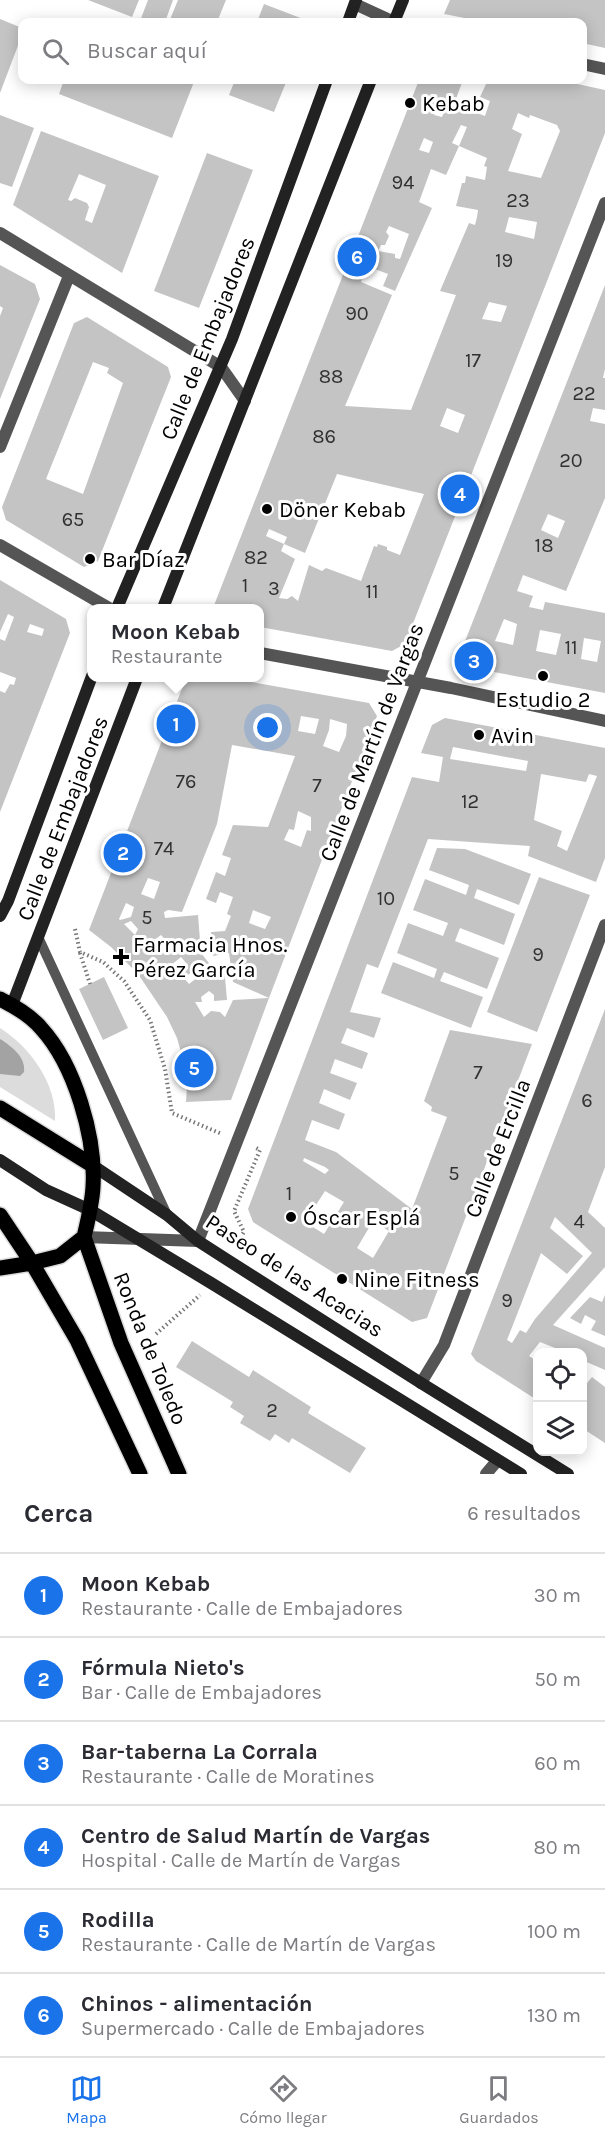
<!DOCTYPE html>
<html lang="es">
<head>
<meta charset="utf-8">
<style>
	:root { --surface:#fff; --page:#f7f7f7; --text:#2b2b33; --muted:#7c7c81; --line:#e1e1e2; --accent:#1a73e8 }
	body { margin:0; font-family:Karla,sans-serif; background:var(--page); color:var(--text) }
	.controls { position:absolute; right:18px; bottom:18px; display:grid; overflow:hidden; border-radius:12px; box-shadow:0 3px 15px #0003 }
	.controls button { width:54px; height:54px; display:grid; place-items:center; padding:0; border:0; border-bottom:2px solid var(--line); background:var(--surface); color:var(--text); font:30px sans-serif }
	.you { position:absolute; left:268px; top:728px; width:21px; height:21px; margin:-15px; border:4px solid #fff; border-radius:50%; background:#1a73e8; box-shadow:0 0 0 9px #1a73e833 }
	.badge { display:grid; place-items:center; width:39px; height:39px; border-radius:50%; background:var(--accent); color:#fff; font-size:20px; font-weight:700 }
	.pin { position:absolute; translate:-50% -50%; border:3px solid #fff; box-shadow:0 2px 6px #0006 }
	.popup { position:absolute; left:87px; top:604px; width:177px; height:78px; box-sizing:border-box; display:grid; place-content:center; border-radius:12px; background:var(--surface); filter:drop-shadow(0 2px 4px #0005); font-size:20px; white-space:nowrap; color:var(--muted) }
	.popup b { font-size:22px; color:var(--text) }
	.popup::after { content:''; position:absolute; left:50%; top:100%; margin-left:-12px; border:12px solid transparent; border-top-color:var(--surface) }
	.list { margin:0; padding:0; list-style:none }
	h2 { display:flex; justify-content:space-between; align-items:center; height:78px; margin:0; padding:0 24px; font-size:26px }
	h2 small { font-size:20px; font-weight:400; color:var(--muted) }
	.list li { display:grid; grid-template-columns:39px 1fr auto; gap:18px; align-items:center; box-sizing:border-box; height:84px; padding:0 24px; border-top:2px solid var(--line) }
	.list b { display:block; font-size:22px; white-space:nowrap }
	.list p { margin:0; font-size:20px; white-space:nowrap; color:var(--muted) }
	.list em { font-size:20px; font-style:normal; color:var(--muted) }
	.icon { flex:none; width:33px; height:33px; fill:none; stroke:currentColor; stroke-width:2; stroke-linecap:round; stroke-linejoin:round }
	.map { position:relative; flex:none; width:605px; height:1474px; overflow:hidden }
	.search { position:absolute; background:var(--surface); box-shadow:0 3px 15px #0003; left:18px; right:18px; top:18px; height:66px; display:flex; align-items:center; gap:15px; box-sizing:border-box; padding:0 21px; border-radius:12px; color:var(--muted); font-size:22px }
	.sheet { height:582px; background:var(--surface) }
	nav { display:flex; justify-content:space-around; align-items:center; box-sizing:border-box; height:84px; border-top:2px solid var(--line); background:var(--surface); font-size:16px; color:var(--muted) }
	nav a { display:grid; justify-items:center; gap:3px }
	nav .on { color:var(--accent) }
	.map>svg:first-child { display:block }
	.green { fill:#dcdcdc }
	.water { fill:#a3a3a3 }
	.building { fill:#c4c4c4; fill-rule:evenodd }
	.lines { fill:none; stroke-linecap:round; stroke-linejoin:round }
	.primary-casing { stroke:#dbdbdb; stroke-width:18 }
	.path { stroke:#777; stroke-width:4; stroke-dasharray:1.5 3; stroke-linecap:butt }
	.lane { stroke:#555; stroke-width:10 }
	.street { stroke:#555; stroke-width:12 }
	.secondary { stroke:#222; stroke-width:12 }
	.primary { stroke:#000; stroke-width:15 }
	.poi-dot { fill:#000; stroke:#fff; stroke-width:2 }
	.labels { text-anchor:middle; stroke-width:6; stroke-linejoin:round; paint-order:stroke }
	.number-label { font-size:20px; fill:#313131 }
	.poi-label { font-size:22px; fill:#000; stroke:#fff; text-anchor:start }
	.street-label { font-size:22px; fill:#000; stroke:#fff }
</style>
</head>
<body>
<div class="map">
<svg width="605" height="1474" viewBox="0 0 605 1474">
	<rect width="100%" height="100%" fill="#fff"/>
	<path class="green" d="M0 1028C30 1047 57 1084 55 1121L0 1087Z"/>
	<path class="water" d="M0 1039C11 1046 26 1057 24 1072L20 1076 0 1074Z"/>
	<path class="building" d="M88 0H139L132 17Z
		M148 0H173L165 22 140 21Z
		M178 0H226L217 22H169Z
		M450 0H605V48L582 43V22H485L444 14Z
		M264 4 311 22H257Z
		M0 19 22 28V35L0 93Z
		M64 80H186L194 82 172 138 59 94Z
		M235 80H287L274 112 229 95Z
		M419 80H463L454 104 485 116 490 101 480 97 487 82 480 80H559L605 90V133L405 644 392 651 260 627V608H213ZM439 101 447 104 442 117 434 115ZM518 113 529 118 530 115 557 125 560 131 541 178 508 171 522 134 512 129ZM461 125 467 127 459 146 487 158 484 166 487 167 485 180 466 176 465 183H462L456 206 478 210 477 217 475 225 469 223 440 291 456 295 411 410 345 406 392 295 361 282 367 266 388 274 383 286 395 291 432 208 419 202 431 169 446 175 459 146 452 143ZM424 138 433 142 429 153 419 150ZM509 217 537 222 534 239 505 232ZM389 226 409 234 400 259 395 258V254L378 251 381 245H385L389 236 386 232ZM489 302 507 306 501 322 482 319ZM447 408 465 415 458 433 440 426ZM337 474 424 494 400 555 387 550V547L378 544 377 547 374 546 361 581 326 568 322 571 309 565 298 601 292 596 287 599 279 598 295 559 281 551 284 544 266 536 269 529 287 537 284 544 305 553Z
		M0 115 34 128 12 187 0 183Z
		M41 131 159 176 122 273 13 205ZM79 174 106 185 92 223 85 220 89 207 87 203 75 198 71 201 68 200Z
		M207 153 253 170 199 308 154 291Z
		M0 265 35 284 40 299 0 399V316L3 308 0 306Z
		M605 285V369L603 378H605V410L593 408 590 421 605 424V498L566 591 523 575 517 591 533 596 529 607 543 610 545 602 605 613V693L467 667 460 654ZM548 514 565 521 558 538 541 530ZM504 619 517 624 513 645 495 641ZM540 630 561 634 556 655 536 651ZM584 638 601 641 597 662 581 659Z
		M87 317 168 367 171 377 98 561 84 567 6 520 2 507 74 323ZM93 362 109 368 107 373 123 383 83 494 46 479Z
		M0 580 66 619 70 633 0 812V691L5 693 10 684 14 685 16 678 0 672V639L5 641 14 617 8 614 0 632ZM30 624 44 629 42 636 27 632Z
		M190 678H229L369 703 377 716 269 998 233 982 229 953 213 956 211 932 225 931 231 916 227 914 233 897 220 892 216 903 206 899 216 872 225 876 231 858 222 855 233 825 268 827 295 756 232 745 217 824 182 912 168 910 164 912 165 918 198 915 201 953 212 967 224 966 227 1000 214 1001V995L209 991 201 997 202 1002H195L204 1017 211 1011 220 1012 225 1017 233 1000 269 998 231 1100 186 1102 187 1086 183 1059 177 1038 167 1017 138 974 111 947 89 930 181 691 186 681ZM301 716 319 719 315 734 298 731ZM330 719 347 724 346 736 339 752 323 746 329 730ZM298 811 311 817V831L307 830 301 847 284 840 289 829 294 830ZM148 878 160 882 154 899 141 894ZM126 903 134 907 131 917 120 920 119 919ZM253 910 271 917 265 929 249 923ZM131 921 138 929 135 935 124 924ZM161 935 173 948 165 954 153 941ZM181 957 187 964 175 973 170 966ZM193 971 198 977 189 984 184 978Z
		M445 718 605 748V858L596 882 528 856 530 846 428 839 378 968 367 964 350 1012 381 1018 374 1038 347 1028 341 1043 368 1053 362 1069 335 1059 330 1073 357 1083 350 1100 324 1089 319 1103 345 1114 339 1130 312 1120 305 1140 336 1152 412 1209 447 1117 431 1111 432 1107 424 1101 450 1030 532 1044 427 1318 412 1322 253 1222 248 1209 412 777 439 782 443 757 421 753 432 725ZM453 747 528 761 526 771 450 759ZM541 774 586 782 589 774 597 776 567 851 557 846 562 831 534 820ZM304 1158 325 1167 329 1170 325 1174 303 1161ZM325 1191 344 1202 324 1234 305 1222ZM373 1221 389 1231 373 1258 357 1248Z
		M437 848 465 849 531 874 519 905 477 889 474 898 515 914 504 945 460 928 455 941 499 958 487 989 444 972 440 981 483 997 471 1028 381 993 393 962 434 978 437 969 397 953 408 923 443 936 448 923 413 910 425 879 466 895 469 885 429 870Z
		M539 877 590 895 537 1032 487 1012Z
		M104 977 128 1028 103 1040 79 989Z
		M605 1009V1167L588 1212 605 1228V1267L553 1325 605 1348V1370L582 1360V1352H565L540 1342 529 1356 537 1361V1400L476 1361 471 1354ZM555 1217 592 1253 535 1319 526 1333 520 1330 512 1343 507 1340 541 1253 567 1274 583 1256 550 1228Z
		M605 1295V1336L591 1330 596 1321 585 1315 581 1324 570 1318 590 1297 602 1302Z
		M192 1341 249 1377 253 1370 311 1407 308 1413 366 1448 350 1473 292 1438 289 1443 275 1434 270 1441 240 1423 244 1416 230 1407 233 1402 176 1367Z
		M592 1377 605 1387V1443L582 1428V1389Z"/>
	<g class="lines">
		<defs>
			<path id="primary" d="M0 999C14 1006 31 1016 41 1028 75 1065 96 1138 93 1187 92 1204 88 1220 84 1237L60 1256 32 1263 0 1268
				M0 1108 92 1165
				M0 1215 32 1263 77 1340 140 1474
				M84 1237 121 1343 179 1474"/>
		</defs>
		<use href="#primary" class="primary-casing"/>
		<path class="path" d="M75 929 80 952 103 962 124 981 150 1020 165 1069 172 1113 222 1134
			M80 953 90 984
			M235 1245 244 1232 234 1211 260 1150 254 1147
			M156 1334 200 1295"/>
		<path class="lane" d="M39 939 167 1215"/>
		<path class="street" d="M355 4 394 22
			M582 64 605 69
			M0 233 221 367 245 401
			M0 447 69 276
			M0 545 109 608
			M260 653 451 688 605 721
			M84 1237 198 1241 605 203
			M421 1383 444 1345 605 925
			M486 1474 497 1461"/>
		<path class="secondary" d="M348 22 356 0
			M394 22 403 0
			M117 608 232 339 327 80
			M163 608 371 80
			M0 916 8 901 92 676
			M12 1005 137 678
			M0 1160 46 1190 90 1210 211 1283 521 1474
			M92 1165 167 1215 198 1241 226 1259 421 1383 568 1474"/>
		<use href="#primary" class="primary"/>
	</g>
	<g class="poi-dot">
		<circle cx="410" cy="103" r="6"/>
		<circle cx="267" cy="509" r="6"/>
		<circle cx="90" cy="559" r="6"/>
		<circle cx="543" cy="676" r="6"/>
		<circle cx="479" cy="735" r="6"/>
		<path d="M118 948h6v6h6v6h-6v6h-6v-6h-6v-6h6z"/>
		<circle cx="291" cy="1217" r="6"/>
		<circle cx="342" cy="1279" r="6"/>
	</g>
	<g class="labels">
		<g class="number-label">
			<text x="403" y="189">94</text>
			<text x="518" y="207">23</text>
			<text x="504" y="267">19</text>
			<text x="357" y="320">90</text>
			<text x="473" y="367">17</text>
			<text x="331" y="383">88</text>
			<text x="584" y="400">22</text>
			<text x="324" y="443">86</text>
			<text x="571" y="467">20</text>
			<text x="73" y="526">65</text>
			<text x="544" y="552">18</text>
			<text x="256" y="564">82</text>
			<text x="245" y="592">1</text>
			<text x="274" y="595">3</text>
			<text x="372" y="598">11</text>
			<text x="571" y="654">11</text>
			<text x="186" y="788">76</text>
			<text x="317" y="792">7</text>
			<text x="470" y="808">12</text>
			<text x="164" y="855">74</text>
			<text x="386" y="905">10</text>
			<text x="147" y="924">5</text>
			<text x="538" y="961">9</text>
			<text x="478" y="1079">7</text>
			<text x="587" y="1107">6</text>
			<text x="454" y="1180">5</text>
			<text x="289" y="1200">1</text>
			<text x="579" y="1228">4</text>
			<text x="507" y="1307">9</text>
			<text x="272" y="1417">2</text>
		</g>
		<g class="poi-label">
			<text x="422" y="111">Kebab</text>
			<text x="279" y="517">Döner Kebab</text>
			<text x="102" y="567">Bar Díaz</text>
			<text x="543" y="707" text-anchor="middle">Estudio 2</text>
			<text x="491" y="743">Avin</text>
			<text x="133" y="952">Farmacia Hnos.<tspan x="133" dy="25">Pérez García</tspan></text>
			<text x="303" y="1225">Óscar Esplá</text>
			<text x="354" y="1287">Nine Fitness</text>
		</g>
		<g class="street-label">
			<text transform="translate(207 338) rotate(-68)" y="8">Calle de Embajadores</text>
			<text transform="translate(371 742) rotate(-69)" y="8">Calle de Martín de Vargas</text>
			<text transform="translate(62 818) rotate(-69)" y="8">Calle de Embajadores</text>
			<text transform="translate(497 1148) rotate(-69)" y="8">Calle de Ercilla</text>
			<text transform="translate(295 1275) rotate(33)" y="8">Paseo de las Acacias</text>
			<text transform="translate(151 1348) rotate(68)" y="8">Ronda de Toledo</text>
		</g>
	</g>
</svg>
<div class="controls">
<button><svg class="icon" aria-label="locate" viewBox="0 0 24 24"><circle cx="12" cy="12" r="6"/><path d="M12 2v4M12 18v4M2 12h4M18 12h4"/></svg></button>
<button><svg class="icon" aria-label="layers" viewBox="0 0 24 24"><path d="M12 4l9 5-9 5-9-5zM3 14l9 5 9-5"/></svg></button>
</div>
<div class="you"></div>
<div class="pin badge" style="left:176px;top:724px">1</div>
<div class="popup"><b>Moon Kebab</b>Restaurante</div>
<div class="pin badge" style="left:123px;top:853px">2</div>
<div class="pin badge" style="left:474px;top:661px">3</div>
<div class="pin badge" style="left:460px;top:494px">4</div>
<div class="pin badge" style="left:194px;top:1068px">5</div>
<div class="pin badge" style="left:357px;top:257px">6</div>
<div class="search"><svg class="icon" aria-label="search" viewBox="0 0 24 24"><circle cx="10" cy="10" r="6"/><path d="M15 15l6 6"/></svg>Buscar aquí</div>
</div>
<section class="sheet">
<h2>Cerca<small>6 resultados</small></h2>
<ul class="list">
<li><span class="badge">1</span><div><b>Moon Kebab</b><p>Restaurante · Calle de Embajadores</p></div><em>30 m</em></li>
<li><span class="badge">2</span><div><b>Fórmula Nieto's</b><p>Bar · Calle de Embajadores</p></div><em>50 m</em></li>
<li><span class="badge">3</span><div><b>Bar-taberna La Corrala</b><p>Restaurante · Calle de Moratines</p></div><em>60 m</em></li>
<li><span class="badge">4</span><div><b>Centro de Salud Martín de Vargas</b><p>Hospital · Calle de Martín de Vargas</p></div><em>80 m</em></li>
<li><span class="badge">5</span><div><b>Rodilla</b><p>Restaurante · Calle de Martín de Vargas</p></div><em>100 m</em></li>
<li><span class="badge">6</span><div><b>Chinos - alimentación</b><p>Supermercado · Calle de Embajadores</p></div><em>130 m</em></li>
</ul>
</section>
<nav>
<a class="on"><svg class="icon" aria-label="map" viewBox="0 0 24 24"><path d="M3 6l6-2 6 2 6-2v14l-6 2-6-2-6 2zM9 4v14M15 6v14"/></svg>Mapa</a>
<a><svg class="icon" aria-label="directions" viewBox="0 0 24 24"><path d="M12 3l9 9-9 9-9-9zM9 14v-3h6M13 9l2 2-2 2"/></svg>Cómo llegar</a>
<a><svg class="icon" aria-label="saved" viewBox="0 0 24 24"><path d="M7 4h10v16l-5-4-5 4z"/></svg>Guardados</a>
</nav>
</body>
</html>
